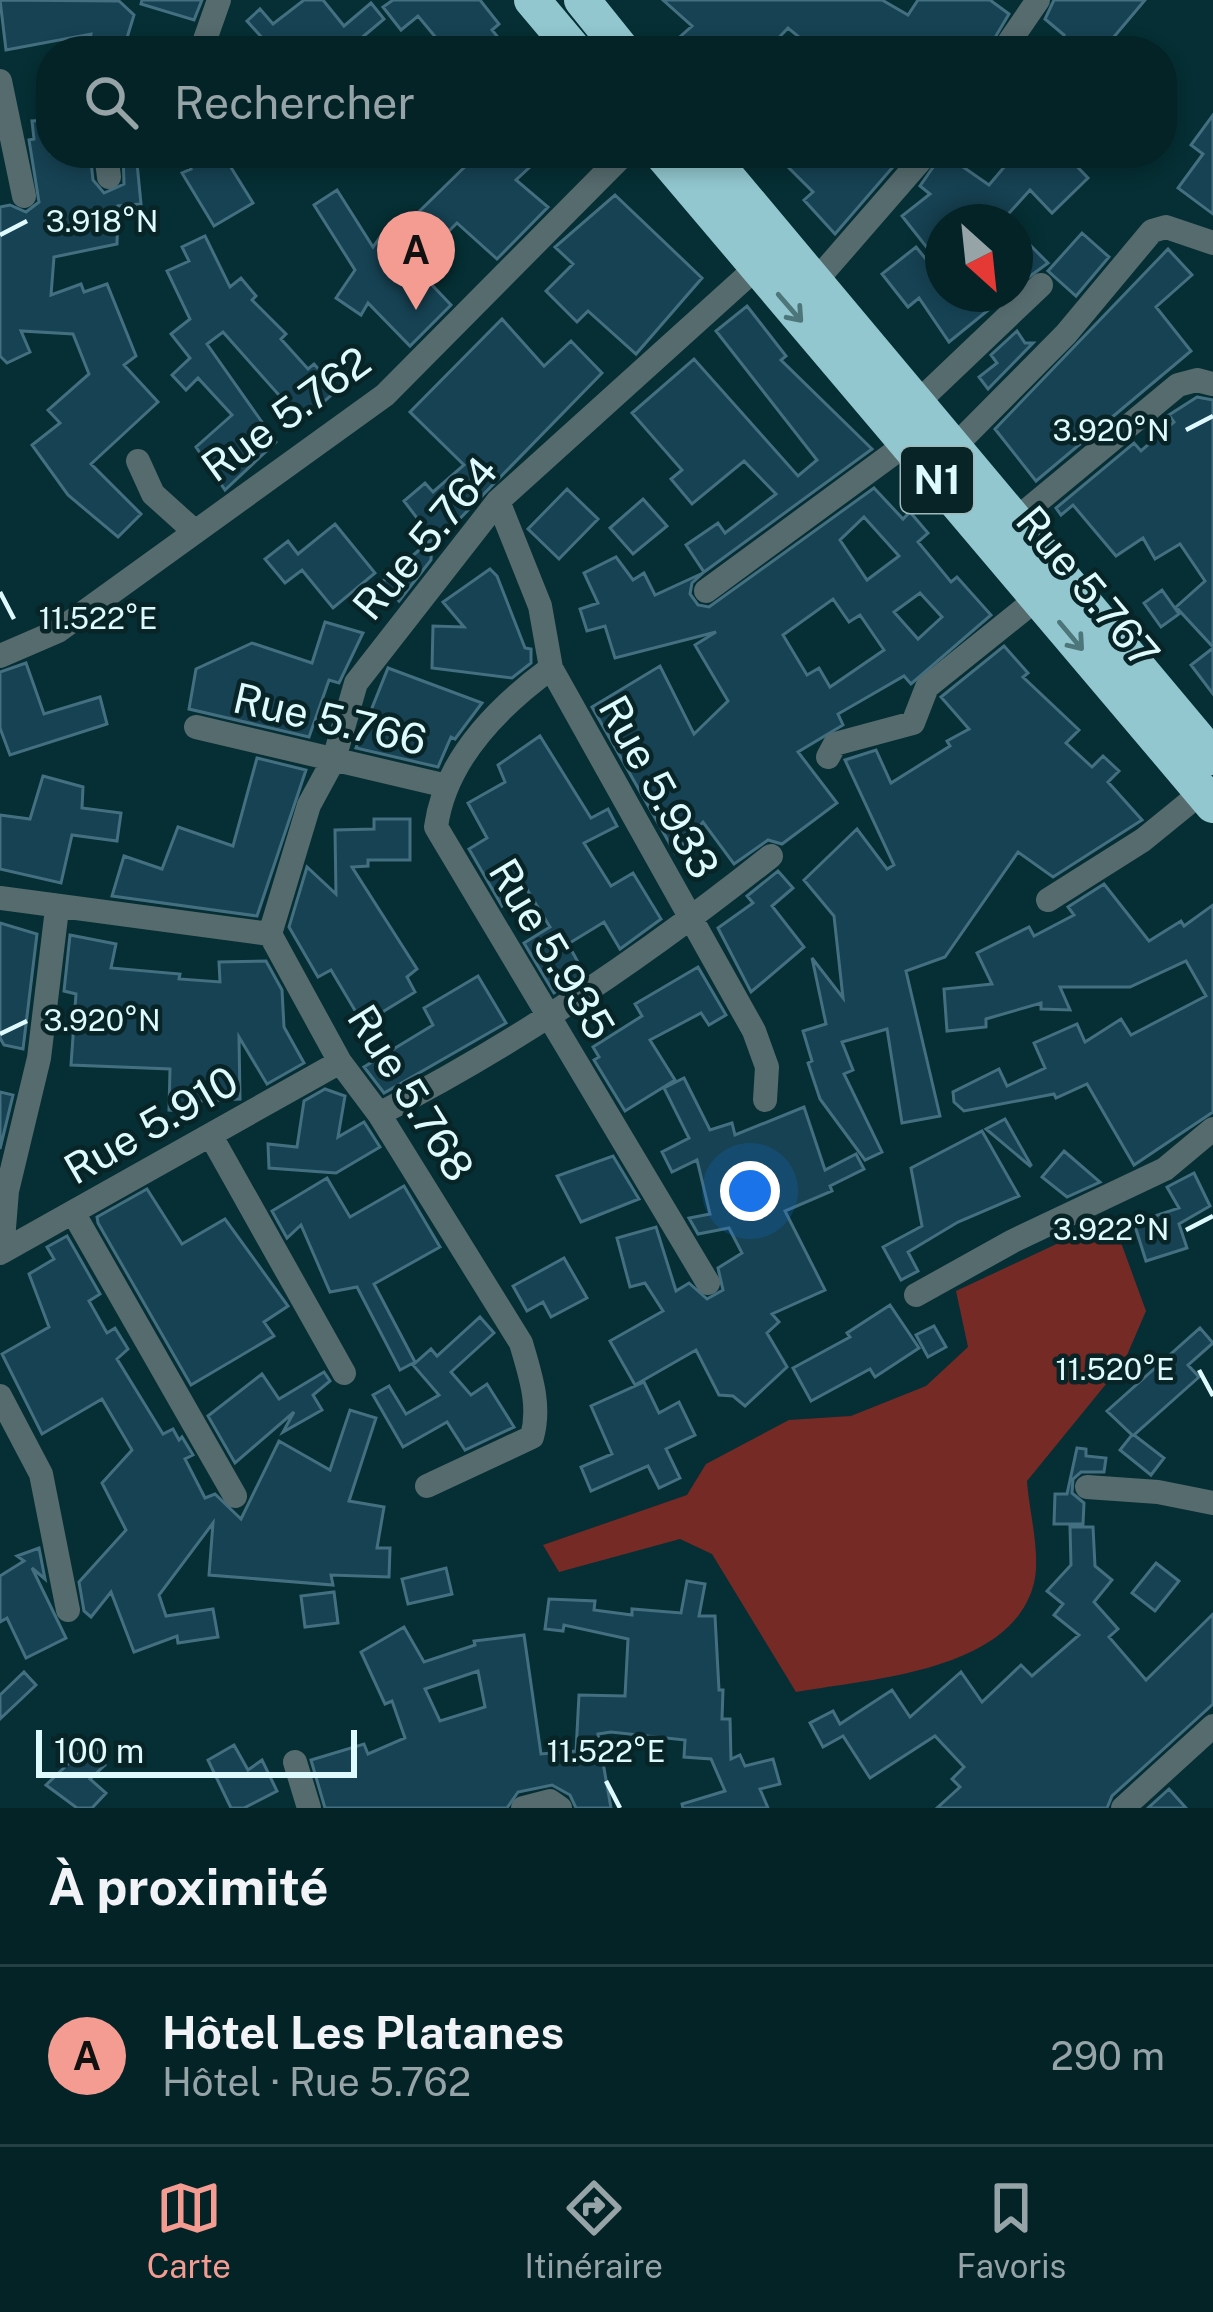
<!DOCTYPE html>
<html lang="fr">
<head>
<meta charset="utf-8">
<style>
	:root { --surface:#042327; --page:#0d2b2f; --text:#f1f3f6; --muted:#97a4a7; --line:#254044; --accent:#f59c92 }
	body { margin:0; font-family:"Public Sans",sans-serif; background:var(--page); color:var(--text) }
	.compass { position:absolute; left:925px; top:204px; width:108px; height:108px; border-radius:50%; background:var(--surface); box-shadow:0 6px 18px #0003; rotate:153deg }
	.scale { position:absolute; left:36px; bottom:30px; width:321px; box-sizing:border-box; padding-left:12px; border:6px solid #dffafd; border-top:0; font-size:33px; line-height:42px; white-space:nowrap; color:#dffafd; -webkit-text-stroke:9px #082427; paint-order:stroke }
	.you { position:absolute; left:750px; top:1191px; width:42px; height:42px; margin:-30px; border:9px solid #fff; border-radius:50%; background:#1a73e8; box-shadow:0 0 0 18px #1a73e833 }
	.badge { display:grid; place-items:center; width:78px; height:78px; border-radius:50%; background:var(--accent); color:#111; font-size:39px; font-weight:700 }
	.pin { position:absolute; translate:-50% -99px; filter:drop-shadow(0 3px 6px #0008) }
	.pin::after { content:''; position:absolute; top:63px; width:42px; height:36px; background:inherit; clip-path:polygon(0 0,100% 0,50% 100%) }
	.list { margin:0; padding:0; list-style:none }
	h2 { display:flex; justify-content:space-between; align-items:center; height:156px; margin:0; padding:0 48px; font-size:51px }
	h2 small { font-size:39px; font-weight:400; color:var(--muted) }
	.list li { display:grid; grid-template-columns:78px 1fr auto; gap:36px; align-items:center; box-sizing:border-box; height:180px; padding:0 48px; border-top:3px solid var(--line) }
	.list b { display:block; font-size:45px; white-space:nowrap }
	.list p { margin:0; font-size:39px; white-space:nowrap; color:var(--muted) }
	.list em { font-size:39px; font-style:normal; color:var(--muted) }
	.icon { flex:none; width:66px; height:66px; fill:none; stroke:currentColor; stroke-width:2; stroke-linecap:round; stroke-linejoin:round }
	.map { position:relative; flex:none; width:1213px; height:1808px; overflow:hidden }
	.search { position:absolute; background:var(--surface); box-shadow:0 6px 18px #0003; left:36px; right:36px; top:36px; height:132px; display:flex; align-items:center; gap:30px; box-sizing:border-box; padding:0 42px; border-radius:48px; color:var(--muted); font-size:45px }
	.sheet { height:336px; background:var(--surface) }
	nav { display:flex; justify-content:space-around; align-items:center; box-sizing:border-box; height:168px; border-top:3px solid var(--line); background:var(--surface); font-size:33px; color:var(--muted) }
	nav a { display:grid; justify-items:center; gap:6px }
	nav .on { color:var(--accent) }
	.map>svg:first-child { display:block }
	.green { fill:#762a25 }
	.building { fill:#164253; stroke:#446f81; stroke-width:3; fill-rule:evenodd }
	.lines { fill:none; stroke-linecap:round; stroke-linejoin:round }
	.street { stroke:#566b6e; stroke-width:24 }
	.highway { stroke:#92c7cf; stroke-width:36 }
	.oneway { stroke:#4d767b }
	.ticks { fill:none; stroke:#dffafd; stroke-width:4.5 }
	.labels { text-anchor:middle; stroke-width:9; stroke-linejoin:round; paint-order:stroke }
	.shield { fill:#082427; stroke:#9ebabd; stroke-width:3 }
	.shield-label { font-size:39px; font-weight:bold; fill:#dffafd }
	.street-label { font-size:42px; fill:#dffafd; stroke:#082427 }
	.ticks-label { font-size:30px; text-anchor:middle; fill:#dffafd; stroke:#082427; stroke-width:9; stroke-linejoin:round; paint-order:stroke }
</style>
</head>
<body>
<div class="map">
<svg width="1213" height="1808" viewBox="0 0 1213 1808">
	<rect width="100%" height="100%" fill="#052f34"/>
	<path class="green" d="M1112 1218 1146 1311 1124 1362 1027 1481C1029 1511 1041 1554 1034 1583 1012 1672 869 1679 796 1692L712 1554 680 1539 559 1572 543 1545 687 1495 706 1464 789 1420 851 1416 926 1386 968 1347 956 1291Z"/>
	<path class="building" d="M0 0 119 1 134 15 123 51H89L91 34 6 50Z
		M142 0H202L194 20 141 4Z
		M304 0H323L344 26 371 3 384 19 346 51H274L247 21 260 9 273 24Z
		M393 0H480L499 24 492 30 509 51H447L418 16 401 30 383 7Z
		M663 0H882L908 15 918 0H990L1009 14 987 51H816L788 28 766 51H664L692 26Z
		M1054 0H1145L1102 51H1049L1064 35 1045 19Z
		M1213 115V214L1178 188 1203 154 1191 145Z
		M51 120V153H90L93 180 104 193 124 184 123 153H136L141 204 118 206 117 244 54 257 51 295 81 284 84 292 107 284 136 356 124 365 158 402 91 464 141 514 118 537 68 495 32 445 60 423 48 410 89 374 73 334 21 331 30 352 7 363 0 356V207L10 205 26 212 39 202 29 140 34 139 32 121Z
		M183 153H222L253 203 214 226 182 173 191 169Z
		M479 153H545L516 180 548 207 497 259 457 223 414 266 451 305 410 346 368 303 361 315 336 298 355 270 314 205 337 190 373 247 385 230 394 236Z
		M774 153H905L835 234 804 200 813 192Z
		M943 153 989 185 1016 153H1064L1088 178 1052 213 1030 190 1001 222H943V245L932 254 902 216 930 194 920 186Z
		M615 195 702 278 636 354 588 311 577 322 546 291 573 264 555 247Z
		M1015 230 1048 263 1015 287Z
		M1082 233 1109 257 1076 296 1048 271Z
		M205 236 230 287 241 278 256 296 252 300 286 334 281 339 308 369 314 364 337 390 302 421 223 332 207 344 276 442 225 490 196 447 232 415 198 378 186 390 172 375 190 358 171 334 190 319 167 271 189 261 182 247Z
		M916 247 943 280V294H1008L949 342 919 298 908 307 882 274Z
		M1168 249 1192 275 1156 307 1191 351 1036 481 995 429Z
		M747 306 786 356 781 360 872 449 704 572 686 545 718 523 725 533 776 494 744 461 692 504 671 479 682 470 632 413 694 359 798 476 817 460 716 331Z
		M502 319 544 366 571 341 602 373 436 543 404 501 425 483 433 492 464 465 410 412Z
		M1017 331 1025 343H1033L988 389 979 377 997 363 991 355Z
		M1197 397 1213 400V647L1176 607 1205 581 1180 544 1155 559 1143 538 1116 556 1073 505 1061 515 1056 508 1134 443 1141 451 1174 422 1169 415Z
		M874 488 903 519 910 512 928 533 918 542 951 582 957 577 991 615 911 684 904 676 838 714 843 725 798 752 837 803 782 844 768 840 734 864 703 822 675 853 592 707 660 666 694 734 728 701 695 645 716 632 615 658 605 626 587 631 580 609 598 603 584 573 616 557 633 580 644 573 655 595 703 573 692 583 690 594 698 605 709 607ZM864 517 899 556 867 580 840 540ZM920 593 942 617 918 639 894 612ZM833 599 849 622 860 615 884 650 830 687 819 668 807 675 783 635Z
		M567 489 598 519 559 559 528 529Z
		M643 499 667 526 633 554 610 528Z
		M335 524 375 573 333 608 302 570 285 583 265 559 288 541 298 554Z
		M432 539 431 560 399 601 383 581Z
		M490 569 497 576 525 648 531 649V663L512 678 432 668 433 626 464 627 443 602Z
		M1162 590 1179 614 1161 627 1144 603Z
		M325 622 363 633 339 683 329 680 309 737 189 709 196 669 252 643 312 663Z
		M1004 646 1028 673 1023 677 1079 730 1066 743 1092 767 1103 756 1119 771 1108 782 1142 820 1053 877 1018 852 945 957 906 971 940 1116 902 1123 887 1029 842 1042 853 1070 844 1074 882 1152 865 1160 820 1099 808 1063 812 1061 803 1031 826 1024 812 958 843 998 834 916 804 880 857 829 887 869 894 865 845 760 876 750 891 783 950 746 947 741 969 729 941 697Z
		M1213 648V694L1191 665Z
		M26 663 44 714 100 697 107 724 10 755 0 728V672Z
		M388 668 482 703 455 739 451 737 438 767 356 748Z
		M540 736 591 818 608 809 617 826 584 843 611 886 633 873 661 919 620 949 604 922 568 944 584 973 554 993 524 943 550 927 526 888 502 906 469 849 487 838 468 803 505 782 498 765Z
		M257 758 306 770 257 916 112 896 124 856 162 869 178 827 233 846Z
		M43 776 83 787 82 808 121 813 117 841 72 835 61 883 0 869V815L30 819Z
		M374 819H410V860H368V866L352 867 417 969 407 977 415 992 363 1024 331 970 318 977 289 927 307 867 336 894 335 830 374 829Z
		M778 871 793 888 772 906 804 947 751 992 718 928 753 903 747 896Z
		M1104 884 1149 941 1181 921 1184 926 1213 905V1112L1134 1165 1087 1084 1056 1098 1054 1094 964 1111 954 1102 953 1092 999 1069 1007 1086 1045 1068 1034 1043 1077 1024 1085 1042 1121 1019 1131 1035 1206 996 1186 961 1130 987H1060L1070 1010 1041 1009V1003L986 1019V1027L947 1031 944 989 992 984 977 953 1029 927 1034 936 1074 915 1068 907Z
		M0 923 37 934 23 1049 4 1045 0 1038Z
		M70 935 116 944 111 968 180 974 179 979 220 982 219 962 266 961 282 990 284 1027 304 1063 267 1084 239 1037 240 1099 199 1101 198 1112 169 1110 170 1069 71 1065 76 994 64 991Z
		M698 967 726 1015 709 1025 701 1013 650 1040 675 1080 625 1111 594 1060 599 1057 593 1047 642 1016 635 1004Z
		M478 976 506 1023 384 1093 364 1067 433 1025 424 1008Z
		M684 1078 710 1130 732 1123 735 1135 804 1107 825 1170 856 1154 864 1169 830 1186 832 1191 785 1211 825 1290 772 1314 779 1322 767 1333 787 1367 745 1406 733 1396 719 1395 696 1350 635 1385 610 1341 663 1311 645 1283 630 1287 617 1238 656 1227 676 1291 689 1283 707 1299 723 1290 718 1268 742 1253 729 1228 698 1234 689 1218 710 1214 697 1160 672 1172 662 1152 689 1138 664 1088Z
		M325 1089 345 1096 338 1137 364 1122 380 1147 336 1173 269 1168 268 1144 297 1147 304 1101Z
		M0 1092 13 1095 0 1149Z
		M1005 1119 1031 1165 1030 1166 986 1129Z
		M982 1131 1019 1196 958 1222 908 1252 918 1271 901 1280 883 1247 922 1226 911 1168Z
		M1064 1151 1100 1182 1067 1197 1042 1177Z
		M613 1156 639 1199 581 1222 557 1176Z
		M1194 1173 1210 1206 1179 1224 1187 1248 1146 1261 1134 1223 1179 1208 1167 1187Z
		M327 1178 350 1217 404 1186 440 1247 374 1284 415 1362 400 1370 357 1287 330 1292 301 1225 287 1238 272 1211Z
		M147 1189 182 1244 225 1219 288 1306 264 1322 274 1336 191 1385 98 1223 97 1217Z
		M67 1236 100 1294 89 1301 107 1333 115 1328 128 1349 117 1359 163 1434 173 1429 179 1440 182 1437 193 1455 185 1459 205 1498 215 1494 241 1519 279 1441 330 1470 350 1410 376 1418 349 1501 384 1507 377 1548H390L389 1577 331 1575 333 1585 209 1575 213 1523 159 1595 166 1616 213 1609 218 1637 178 1643 177 1636 134 1652 111 1592 91 1617 84 1611 79 1582 126 1530 102 1483 132 1450 102 1399 42 1434 2 1354 49 1327 29 1274 54 1259 47 1247Z
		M564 1258 587 1298 551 1317 543 1302 527 1311 513 1286Z
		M890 1305 919 1348 875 1377 870 1369 811 1401 793 1368 850 1337 847 1333Z
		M480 1317 494 1333 451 1372 471 1395 487 1384 514 1427 465 1450 447 1422 403 1447 373 1395 389 1386 406 1414 439 1395 413 1365 431 1349 437 1356Z
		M934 1326 946 1347 928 1357 916 1335Z
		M1200 1328 1213 1343 1188 1365 1199 1377 1134 1435 1164 1458 1151 1475 1120 1450 1132 1435 1107 1411Z
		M324 1372 330 1381 313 1395 322 1410 283 1432 294 1412 235 1463 208 1416 262 1374 279 1399Z
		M644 1382 659 1413 679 1402 695 1435 666 1449 680 1478 659 1488 648 1466 591 1491 581 1467 612 1454 591 1406Z
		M1077 1448 1086 1449V1456L1106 1458 1104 1472H1081L1073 1479 1072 1493 1084 1503 1083 1524H1054L1055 1494H1067Z
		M1070 1527H1093L1095 1566 1112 1580 1094 1602 1118 1629 1109 1637 1146 1680 1213 1614V1704L1112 1796 1107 1808H937L960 1787 952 1779 964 1767 935 1736 870 1778 843 1736 823 1747 810 1723 833 1711 840 1724 892 1690 910 1717 961 1672 982 1702 1021 1665 1032 1676 1079 1635 1054 1615 1063 1604 1047 1591 1071 1565Z
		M39 1548 45 1579 32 1568 66 1638 26 1658 7 1618 0 1622V1576L24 1561 17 1556Z
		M1156 1563 1179 1581 1155 1611 1132 1593Z
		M446 1568 452 1594 408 1604 402 1579Z
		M687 1581 705 1584 699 1616H715L719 1690H723L722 1719H730L731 1759 740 1755 745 1766 773 1759 780 1784 760 1789 768 1808H683L682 1804 725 1791 711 1759 684 1757 685 1740 611 1732 598 1734 611 1808H576L570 1795 552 1785 518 1792 507 1808H325L311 1760 364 1744 368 1754 405 1738 392 1701 385 1704 361 1652 404 1627 424 1662 475 1645 474 1641 524 1635 541 1754 576 1751 579 1695 625 1696 628 1639 564 1625 563 1631 545 1629 549 1599 595 1601 594 1610 632 1615V1609L681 1613ZM478 1671 485 1707 440 1721 425 1689Z
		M334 1592 338 1623 305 1627 301 1596Z
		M24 1672 36 1685 0 1719V1695Z
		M92 1741 105 1765 90 1779 106 1793 92 1808H77L46 1785Z
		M234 1745 248 1770 262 1760 277 1791 244 1808H231L208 1760Z
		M1169 1789 1186 1808H1148Z"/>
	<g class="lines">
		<path class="street" d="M201 51 219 0
			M1003 51 1038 0
			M0 81 24 196
			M106 153 109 177
			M814 283 927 153
			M916 404 1041 285
			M953 448 1066 334 1152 231 1166 227 1213 243
			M138 461 153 494 193 530
			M498 501 540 606 551 668 754 1031 767 1067 765 1100
			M1014 521 1178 385 1197 380 1213 384
			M706 591 906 444
			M0 656 58 631 385 395 625 153
			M551 668C499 706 445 759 436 827L708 1283
			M196 727 447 786
			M828 757 835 744 913 723 927 687 1039 597
			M0 898 270 934 340 1062 379 1114 521 1343C530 1374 541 1405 532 1437L427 1486
			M1048 900 1143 840 1202 792
			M270 934 309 805 334 759 356 683 498 501 756 268
			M379 1114C520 1042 648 954 771 856
			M211 1136 344 1373
			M74 1214 235 1496
			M2 1252 7 1191 39 1058 57 909
			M0 1253 340 1062
			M916 1295 1013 1241 1165 1169 1213 1129
			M0 1396 41 1474 68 1610
			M1087 1487 1158 1492 1213 1503
			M295 1762 309 1808
			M523 1808 550 1801 560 1808
			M1123 1808 1213 1726"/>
		<path class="highway" d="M532 0 575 51
			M582 0 623 51
			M661 153 1213 805
			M707 153 1213 757"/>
	</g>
	<defs><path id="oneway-shaft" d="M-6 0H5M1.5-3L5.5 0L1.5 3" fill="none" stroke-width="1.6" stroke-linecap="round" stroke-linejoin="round" transform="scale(3)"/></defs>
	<g class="oneway">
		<use href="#oneway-shaft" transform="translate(790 308) rotate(49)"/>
		<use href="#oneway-shaft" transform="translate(1071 636) rotate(50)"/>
	</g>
	<path class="ticks" d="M0 235 27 221M1186 430 1213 416M0 592 14 619M0 1034 27 1021M1186 1230 1213 1216M1199 1370 1213 1396M606 1781 620 1808"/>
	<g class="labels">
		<rect class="shield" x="901" y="447" width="72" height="66" rx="9"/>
		<g class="shield-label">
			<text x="937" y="494">N1</text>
		</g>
		<g class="street-label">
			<text transform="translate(286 414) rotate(-36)" y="15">Rue 5.762</text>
			<text transform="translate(425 538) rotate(-50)" y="15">Rue 5.764</text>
			<text transform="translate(1088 587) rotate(50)" y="15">Rue 5.767</text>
			<text transform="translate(330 719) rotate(13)" y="15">Rue 5.766</text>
			<text transform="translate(659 787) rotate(61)" y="15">Rue 5.933</text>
			<text transform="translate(552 949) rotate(59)" y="15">Rue 5.935</text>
			<text transform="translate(411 1093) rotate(58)" y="15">Rue 5.768</text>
			<text transform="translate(151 1125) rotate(-30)" y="15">Rue 5.910</text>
		</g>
	</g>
	<g class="ticks-label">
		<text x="102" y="232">3.918°N</text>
		<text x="1111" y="441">3.920°N</text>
		<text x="98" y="629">11.522°E</text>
		<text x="102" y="1031">3.920°N</text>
		<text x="1111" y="1240">3.922°N</text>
		<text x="1115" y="1380">11.520°E</text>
		<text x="606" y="1762">11.522°E</text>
	</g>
</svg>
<svg class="compass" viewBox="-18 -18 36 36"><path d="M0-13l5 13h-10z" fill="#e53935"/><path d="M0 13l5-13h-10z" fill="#97a4a7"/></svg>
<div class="scale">100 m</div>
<div class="you"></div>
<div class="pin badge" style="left:416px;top:310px">A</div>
<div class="search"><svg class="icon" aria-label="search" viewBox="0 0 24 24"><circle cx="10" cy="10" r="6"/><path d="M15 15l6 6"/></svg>Rechercher</div>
</div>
<section class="sheet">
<h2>À proximité<small></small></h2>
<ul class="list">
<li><span class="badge">A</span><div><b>Hôtel Les Platanes</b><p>Hôtel · Rue 5.762</p></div><em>290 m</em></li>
</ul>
</section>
<nav>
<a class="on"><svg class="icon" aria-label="map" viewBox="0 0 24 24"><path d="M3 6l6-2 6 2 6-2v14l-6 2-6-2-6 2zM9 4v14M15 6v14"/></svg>Carte</a>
<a><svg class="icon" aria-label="directions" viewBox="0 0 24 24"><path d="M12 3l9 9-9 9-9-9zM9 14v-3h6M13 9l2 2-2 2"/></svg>Itinéraire</a>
<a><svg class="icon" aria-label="saved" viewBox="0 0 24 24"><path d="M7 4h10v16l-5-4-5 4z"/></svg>Favoris</a>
</nav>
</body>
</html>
